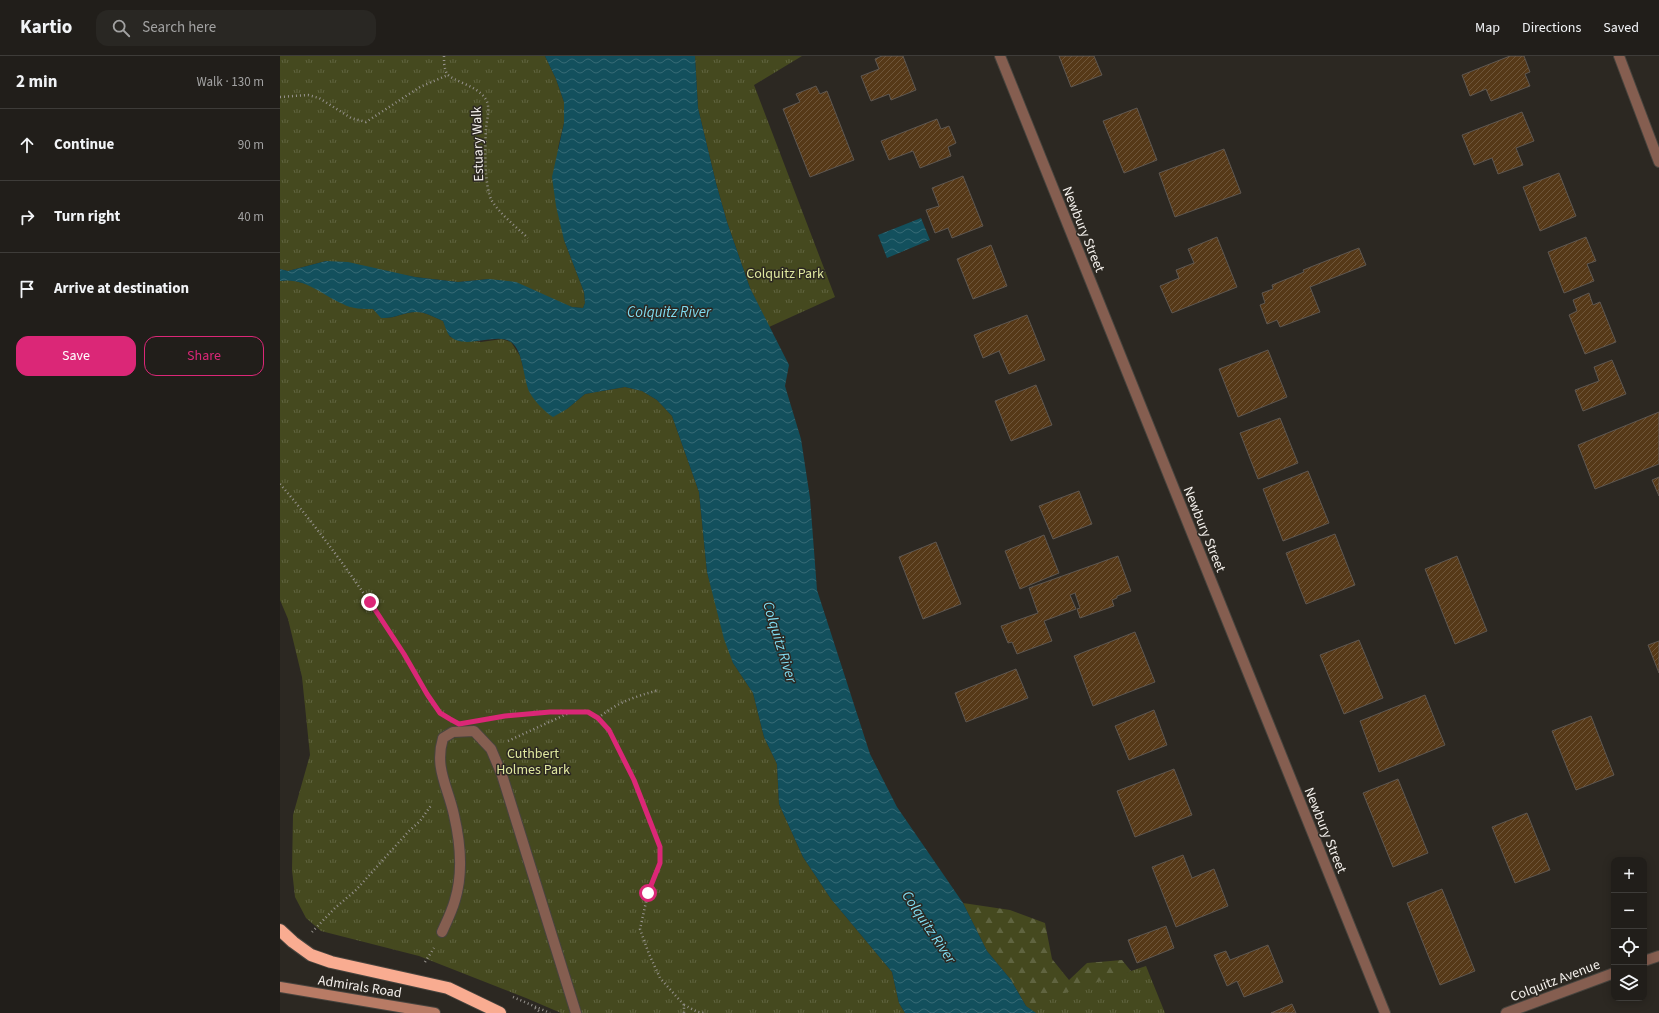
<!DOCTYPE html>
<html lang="en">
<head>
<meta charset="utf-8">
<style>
	:root { --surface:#211e1a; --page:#292723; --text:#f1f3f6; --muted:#a2a2a2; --line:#3e3c39; --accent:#db2777 }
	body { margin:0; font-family:"Source Sans 3",sans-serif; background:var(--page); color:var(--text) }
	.controls { position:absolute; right:12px; bottom:12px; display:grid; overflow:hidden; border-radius:8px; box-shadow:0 2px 10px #0003 }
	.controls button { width:36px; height:36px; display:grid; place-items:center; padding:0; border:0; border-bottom:1px solid var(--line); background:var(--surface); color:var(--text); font:20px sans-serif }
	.stop { position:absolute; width:12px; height:12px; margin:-9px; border:3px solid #db2777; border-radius:50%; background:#fff }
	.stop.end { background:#db2777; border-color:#fff; box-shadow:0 1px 4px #0008 }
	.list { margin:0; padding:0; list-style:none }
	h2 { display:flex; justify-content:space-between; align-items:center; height:52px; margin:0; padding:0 16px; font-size:17px }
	h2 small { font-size:13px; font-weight:400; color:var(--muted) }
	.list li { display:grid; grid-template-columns:26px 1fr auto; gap:12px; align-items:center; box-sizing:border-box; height:72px; padding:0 16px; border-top:1px solid var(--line) }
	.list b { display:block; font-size:15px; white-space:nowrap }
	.list em { font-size:13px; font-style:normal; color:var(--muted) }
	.actions { display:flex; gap:8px; padding:12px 16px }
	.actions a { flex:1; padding:9px 0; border:1px solid var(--accent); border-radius:12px; text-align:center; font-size:14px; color:var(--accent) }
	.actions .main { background:var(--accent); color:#fff }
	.icon { flex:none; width:22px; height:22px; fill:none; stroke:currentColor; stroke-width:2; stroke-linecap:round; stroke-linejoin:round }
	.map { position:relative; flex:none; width:1379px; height:957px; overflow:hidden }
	header { display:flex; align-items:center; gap:24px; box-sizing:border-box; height:56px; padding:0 20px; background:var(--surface); border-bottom:1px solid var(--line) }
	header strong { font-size:19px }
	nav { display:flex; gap:22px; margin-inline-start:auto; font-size:14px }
	.search { width:280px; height:36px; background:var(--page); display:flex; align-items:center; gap:10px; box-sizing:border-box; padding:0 14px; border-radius:12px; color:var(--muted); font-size:15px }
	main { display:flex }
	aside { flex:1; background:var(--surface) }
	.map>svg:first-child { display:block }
	.forest { fill:url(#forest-firs) }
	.park { fill:url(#park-tufts) }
	.water { fill:url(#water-waves) }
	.building { fill:url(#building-hatch); stroke:#5e5751 }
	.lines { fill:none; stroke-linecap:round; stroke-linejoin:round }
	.lane-casing { stroke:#48443e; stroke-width:12 }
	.street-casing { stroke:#48443e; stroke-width:12 }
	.secondary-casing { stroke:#48443e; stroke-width:12 }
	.highway-casing { stroke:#48443e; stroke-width:14 }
	.path { stroke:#97938e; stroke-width:2.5; stroke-dasharray:1 3; stroke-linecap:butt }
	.lane { stroke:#855e50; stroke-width:10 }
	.street { stroke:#855e50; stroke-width:10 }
	.secondary { stroke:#b87b65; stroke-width:10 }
	.highway { stroke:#f9ac91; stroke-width:12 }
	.route { stroke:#db2777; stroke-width:5 }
	.labels { text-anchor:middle; stroke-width:3; stroke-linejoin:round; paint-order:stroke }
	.street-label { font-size:14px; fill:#f5f1ed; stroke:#2c2822 }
	.park-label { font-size:14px; fill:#dfe79f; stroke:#2c2822 }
	.water-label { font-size:15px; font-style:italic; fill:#7fdbf0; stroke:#2c2822 }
</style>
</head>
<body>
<header>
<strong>Kartio</strong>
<div class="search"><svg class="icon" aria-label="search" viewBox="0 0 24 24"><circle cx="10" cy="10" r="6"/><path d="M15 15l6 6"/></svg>Search here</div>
<nav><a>Map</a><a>Directions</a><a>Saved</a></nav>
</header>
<main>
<aside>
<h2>2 min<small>Walk · 130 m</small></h2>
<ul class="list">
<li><svg class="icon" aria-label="ahead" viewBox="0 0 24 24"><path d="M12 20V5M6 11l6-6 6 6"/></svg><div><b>Continue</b></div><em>90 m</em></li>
<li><svg class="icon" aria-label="right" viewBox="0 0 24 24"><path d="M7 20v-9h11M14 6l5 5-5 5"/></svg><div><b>Turn right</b></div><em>40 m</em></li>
<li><svg class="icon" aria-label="arrive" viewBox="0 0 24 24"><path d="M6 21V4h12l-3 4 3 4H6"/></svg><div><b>Arrive at destination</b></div></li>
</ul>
<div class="actions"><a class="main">Save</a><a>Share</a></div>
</aside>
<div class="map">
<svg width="1379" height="957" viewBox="0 0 1379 957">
	<defs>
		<pattern id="forest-firs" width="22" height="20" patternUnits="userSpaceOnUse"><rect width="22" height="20" fill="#45491f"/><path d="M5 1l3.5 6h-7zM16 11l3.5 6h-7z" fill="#606440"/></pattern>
		<pattern id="park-tufts" width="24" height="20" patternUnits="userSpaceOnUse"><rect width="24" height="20" fill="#45491f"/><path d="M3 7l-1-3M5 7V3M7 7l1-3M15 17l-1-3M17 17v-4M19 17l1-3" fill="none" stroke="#606440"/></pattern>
		<pattern id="water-waves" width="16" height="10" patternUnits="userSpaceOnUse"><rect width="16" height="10" fill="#13505d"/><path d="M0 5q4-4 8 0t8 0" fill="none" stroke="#366a75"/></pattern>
		<pattern id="building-hatch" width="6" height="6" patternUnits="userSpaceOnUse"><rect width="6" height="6" fill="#563918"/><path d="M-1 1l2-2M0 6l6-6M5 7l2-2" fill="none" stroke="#6f563a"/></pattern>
	</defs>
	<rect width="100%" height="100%" fill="#2c2822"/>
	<path class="forest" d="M683 847 730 854 765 867 772 903 789 924 807 907 842 904 851 915 756 957 746 950 731 924 707 895Z"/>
	<path class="park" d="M0 0H265L276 23 284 46V67L278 92 284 184 304 236 305 247 303 252 292 251 209 223 178 226 135 221 46 205 8 215 0 213Z
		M415 0H522L474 29 555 241 489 271 470 232 447 166 436 127 418 52Z
		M9 224C16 225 24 227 30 229 56 240 61 253 93 253L102 262C114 263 124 256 136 256 145 256 154 261 163 265L170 281 201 286 222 283 231 286 240 300 250 337 287 353 305 338 345 331 362 335 377 344 392 360 419 436 427 516 453 607 473 637 484 681 497 708 499 748 523 801 551 843 612 916 619 947 625 957H281L246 942 139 900 41 875 26 862 15 841 12 814 13 759 30 699 22 621 8 563 0 544V225Z
		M866 910 885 957H756L746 950Z"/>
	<path class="water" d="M265 0H415L418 52 436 127 447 166 470 232 509 309 505 330 521 383 530 442 537 534 590 698 617 751 683 847 707 895 731 924 746 950 756 957H625L619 947 612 916 551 843 523 801 499 748 497 708 484 681 473 637 453 607 444 583 427 516 419 436 392 360 377 344 362 335 345 331 305 338 287 353 273 361C265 356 255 346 250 337 243 324 244 295 231 286 216 276 186 294 171 281 167 278 165 270 163 265 154 261 145 256 136 256 124 256 114 263 101 262L93 253C83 253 72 253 63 248 42 239 25 221 0 225V213L8 215 46 205 68 206 135 221 178 226 209 223 236 226 292 251 303 252 305 247 304 236 284 184 276 150 272 121 284 67V46L276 23Z
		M641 162 650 184 607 202 598 179Z"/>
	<path class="building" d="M602 0H623L636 34 611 44 609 38 591 45 581 20 599 13 595 3Z
		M779 0H814L822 19 791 31Z
		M1230 0H1244L1250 16 1245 18 1250 30 1211 45 1206 33 1190 40 1182 19Z
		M536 30 540 38 547 35 574 104 530 121 503 53 520 46 516 38Z
		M857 52 877 104 844 117 823 65Z
		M1242 56 1254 85 1236 92 1243 109 1218 118 1212 102 1194 109 1182 79Z
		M657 63 661 73 669 70 676 87 668 91 671 100 640 112 633 95 609 104 601 85Z
		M944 93 961 137 895 161 879 117Z
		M1279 117 1296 160 1260 175 1243 131Z
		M683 120 703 170 672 182 668 172 655 177 646 154 659 150 652 132Z
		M937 181 957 231 892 257 880 230 899 222 896 214 914 207 908 193Z
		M1306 181 1316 205 1307 208 1314 225 1284 237 1268 196Z
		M711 189 727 230 693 243 677 203Z
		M1079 192 1086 209 1030 231 1040 256 1000 271 997 264 987 268 980 249 985 247 982 237 993 233 992 229 1024 216 1023 214Z
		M1309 237 1313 249 1320 246 1336 286 1305 298 1289 259 1297 255 1293 244Z
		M747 259 765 304 729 318 719 295 703 302 694 279Z
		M988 294 1007 341 958 361 939 313Z
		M1332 304 1346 338 1303 355 1295 334 1319 325 1314 311Z
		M756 329 772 369 731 385 715 345Z
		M1379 356V408L1315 433 1298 389Z
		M1000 362 1018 407 978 423 960 377Z
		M1028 415 1049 467 1003 485 983 433Z
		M1379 421V440L1372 424Z
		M799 435 812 468 773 483 759 450Z
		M1055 478 1075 529 1026 548 1006 497Z
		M764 479 779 517 740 533 725 495Z
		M656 486 681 548 643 563 619 501Z
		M838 500 851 535 837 540V542L832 544 834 550 800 562 797 553 800 552 795 537 790 539 796 553 764 565 772 585 737 598 732 586 728 587 721 570 758 557 749 532Z
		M1177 500 1207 575 1175 588 1145 513Z
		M855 576 875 626 813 650 794 600Z
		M1079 584 1103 642 1064 658 1040 599Z
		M1379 585V617L1368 589Z
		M736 613 748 642 686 666 675 637Z
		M1145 639 1165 689 1099 716 1080 665Z
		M874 654 887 689 849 704 835 670Z
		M1311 660 1334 719 1296 734 1272 675Z
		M894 713 912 759 855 781 837 735Z
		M1118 723 1148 797 1113 811 1083 737Z
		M1247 757 1270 814 1235 827 1212 771Z
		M903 799 912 822 934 813 948 850 896 871 872 811Z
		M1162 833 1195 915 1160 929 1127 847Z
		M886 870 894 892 857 907 848 884Z
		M988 889 1003 926 964 941 957 925 947 930 934 899 946 895 950 904Z
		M1012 948 1016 957H991Z"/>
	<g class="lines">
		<defs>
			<path id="lane" d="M162 876C167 865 172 855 175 844 183 818 180 785 174 759 168 731 154 712 163 682L173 676 194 675 211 693 222 719 296 957"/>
			<path id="street" d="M720 0 1105 957
				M1339 0 1379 106
				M1364 905 1379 900
				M1226 957 1334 917"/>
			<path id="secondary" d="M0 931 155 957"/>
			<path id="highway" d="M0 874 13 886 31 899 51 906 168 932 220 957"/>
		</defs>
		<use href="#lane" class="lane-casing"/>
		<use href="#street" class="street-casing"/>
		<use href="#secondary" class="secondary-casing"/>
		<use href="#highway" class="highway-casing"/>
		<path class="path" d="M164 0C164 6 164 12 167 18 173 25 197 30 205 42 211 50 207 63 206 72 205 88 204 132 212 145 221 159 235 170 248 182
			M0 41 28 39 39 42 71 62 86 66 140 31 168 19
			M0 428C44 479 86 539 123 596 133 611 149 651 164 660
			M209 662 270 656H308L318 662 329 674 354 724 380 791V807L368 837 360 873 369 898 380 922 404 949V957
			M318 662C338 646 354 641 379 634
			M228 685 289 657
			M32 876 55 852 76 834 128 776 140 765 152 748
			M145 906 154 892
			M233 941 270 957
			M404 949 418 956 424 957
			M255 952 261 957"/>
		<use href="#lane" class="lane"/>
		<use href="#street" class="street"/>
		<use href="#secondary" class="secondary"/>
		<use href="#highway" class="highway"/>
	</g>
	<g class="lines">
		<path class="route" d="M90 546 124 598 147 638 160 657 170 663 179 668 225 660 270 656H308L318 662 329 674 354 724 380 791V807L368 837"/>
	</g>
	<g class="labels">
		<g class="street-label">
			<text transform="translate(197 88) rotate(-92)" y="5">Estuary Walk</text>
			<text transform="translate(804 173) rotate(68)" y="5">Newbury Street</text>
			<text transform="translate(925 473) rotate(68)" y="5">Newbury Street</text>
			<text transform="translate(1046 774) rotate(68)" y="5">Newbury Street</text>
			<text transform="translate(1275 924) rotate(-21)" y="5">Colquitz Avenue</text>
			<text transform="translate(80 930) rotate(9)" y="5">Admirals Road</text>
		</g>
		<g class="park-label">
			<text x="505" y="222">Colquitz Park</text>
			<text x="253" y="702">Cuthbert<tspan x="253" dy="16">Holmes Park</tspan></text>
		</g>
		<g class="water-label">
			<text x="389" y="261">Colquitz River</text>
			<text transform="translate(500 586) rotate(73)" y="5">Colquitz River</text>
			<text transform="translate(649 871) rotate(56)" y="5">Colquitz River</text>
		</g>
	</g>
</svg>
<div class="controls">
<button>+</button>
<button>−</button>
<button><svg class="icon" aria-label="locate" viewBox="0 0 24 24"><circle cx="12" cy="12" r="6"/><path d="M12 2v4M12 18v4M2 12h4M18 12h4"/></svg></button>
<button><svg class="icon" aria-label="layers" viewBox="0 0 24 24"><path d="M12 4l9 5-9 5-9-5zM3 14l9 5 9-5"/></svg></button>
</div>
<div class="stop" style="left:368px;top:837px"></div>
<div class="stop end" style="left:90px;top:546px"></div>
</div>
</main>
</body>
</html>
